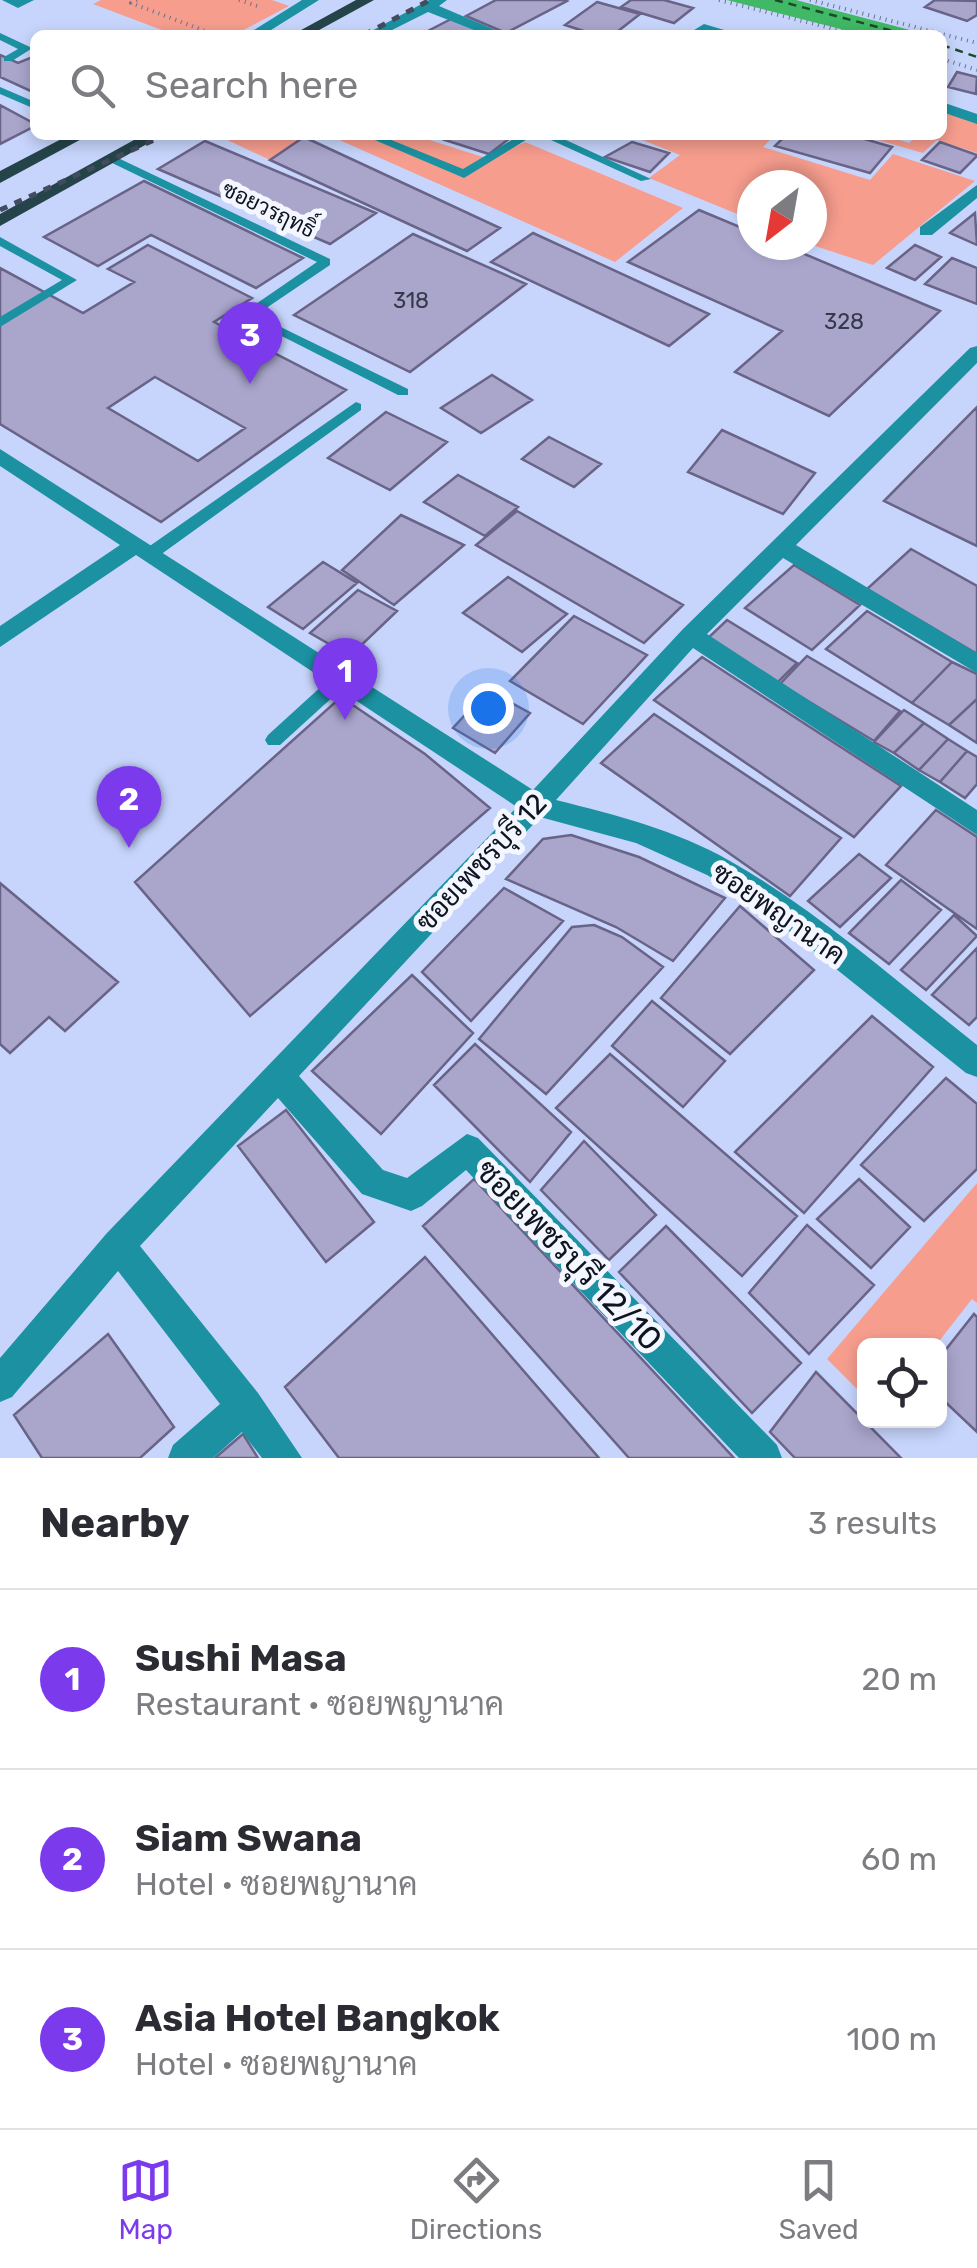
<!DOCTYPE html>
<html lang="en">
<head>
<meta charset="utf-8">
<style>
	:root { --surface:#fff; --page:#f7f7f7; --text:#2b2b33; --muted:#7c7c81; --line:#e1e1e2; --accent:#7c3aed }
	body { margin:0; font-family:Rubik,Sarabun,sans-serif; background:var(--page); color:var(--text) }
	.controls { position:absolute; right:30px; bottom:30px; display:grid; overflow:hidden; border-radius:15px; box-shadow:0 5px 15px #0003 }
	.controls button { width:90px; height:90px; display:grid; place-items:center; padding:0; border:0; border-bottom:2px solid var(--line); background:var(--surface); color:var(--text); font:50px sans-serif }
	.compass { position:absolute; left:737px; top:170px; width:90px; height:90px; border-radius:50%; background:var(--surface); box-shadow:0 5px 15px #0003; rotate:211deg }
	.you { position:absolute; left:488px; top:708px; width:35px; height:35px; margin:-25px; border:8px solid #fff; border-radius:50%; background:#1a73e8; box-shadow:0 0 0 15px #1a73e833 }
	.badge { display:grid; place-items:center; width:65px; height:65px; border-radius:50%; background:var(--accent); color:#fff; font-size:32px; font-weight:700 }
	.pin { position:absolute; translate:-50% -82px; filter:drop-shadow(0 2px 5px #0008) }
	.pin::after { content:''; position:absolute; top:52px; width:35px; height:30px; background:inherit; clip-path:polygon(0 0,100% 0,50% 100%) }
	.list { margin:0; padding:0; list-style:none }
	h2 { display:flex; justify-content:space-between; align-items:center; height:130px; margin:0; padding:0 40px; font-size:42px }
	h2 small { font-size:32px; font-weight:400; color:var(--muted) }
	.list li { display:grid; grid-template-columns:65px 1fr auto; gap:30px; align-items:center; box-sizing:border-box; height:180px; padding:0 40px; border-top:2px solid var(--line) }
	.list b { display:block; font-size:38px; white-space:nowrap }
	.list p { margin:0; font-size:32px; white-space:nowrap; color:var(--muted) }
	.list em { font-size:32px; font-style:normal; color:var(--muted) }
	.icon { flex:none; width:55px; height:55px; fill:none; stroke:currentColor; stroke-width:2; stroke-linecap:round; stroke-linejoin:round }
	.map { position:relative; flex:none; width:977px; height:1458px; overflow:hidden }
	.search { position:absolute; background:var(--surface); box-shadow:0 5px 15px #0003; left:30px; right:30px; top:30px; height:110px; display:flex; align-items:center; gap:25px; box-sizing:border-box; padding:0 35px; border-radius:15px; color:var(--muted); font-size:38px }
	.sheet { height:670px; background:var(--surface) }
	nav { display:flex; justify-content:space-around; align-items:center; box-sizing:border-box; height:140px; border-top:2px solid var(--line); background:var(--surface); font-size:28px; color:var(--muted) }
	nav a { display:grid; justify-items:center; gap:5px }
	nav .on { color:var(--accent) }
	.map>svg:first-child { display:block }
	.green { fill:#f69d8e }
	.water { fill:#41b865 }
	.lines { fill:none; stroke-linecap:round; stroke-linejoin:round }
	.ferry { stroke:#1c4928; stroke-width:2.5; stroke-dasharray:8 6; stroke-linecap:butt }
	.building { fill:#a9a5cb; stroke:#686387; stroke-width:2.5; fill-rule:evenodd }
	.path { stroke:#68728b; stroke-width:4; stroke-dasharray:1 5; stroke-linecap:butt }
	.service { fill:#1b91a2; fill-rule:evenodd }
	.minor { fill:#1b91a2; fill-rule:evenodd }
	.primary { fill:#254449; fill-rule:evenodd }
	.rail { stroke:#434b5f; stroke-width:5; stroke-dasharray:8 8; stroke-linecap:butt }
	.labels { text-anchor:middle; stroke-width:10; stroke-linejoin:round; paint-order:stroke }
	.far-street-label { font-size:22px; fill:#0f1421; stroke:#f4f7ff }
	.number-label { font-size:22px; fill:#36384c }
	.street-label { font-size:28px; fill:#0f1421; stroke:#f4f7ff }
	.near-street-label { font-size:32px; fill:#0f1421; stroke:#f4f7ff }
</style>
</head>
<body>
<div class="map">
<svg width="977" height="1458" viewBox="0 0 977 1458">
	<rect width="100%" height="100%" fill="#c7d5fc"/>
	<path class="green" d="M101 0H272L289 6 234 35H163L167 32 93 4Z
		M943 111 977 123V153L937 140 923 153 860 135H884L909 143 918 135H942Z
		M228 135H307L270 160 223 138Z
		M328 135 376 138 414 135 489 159 525 142 683 208 615 262Z
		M630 135H775L763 147 870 180 893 154 975 181 873 265 812 245V185H752V220L649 178 680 155Z
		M977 1183V1303L972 1299 936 1345 864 1346V1396L827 1359Z"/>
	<path class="water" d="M727 0H796L929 35H864Z"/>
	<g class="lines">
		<path class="ferry" d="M775 0 908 35
			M942 45 977 57"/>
	</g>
	<path class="building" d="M496 0H565L567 1 506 33 466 16Z
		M631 0H664L693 8 674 23 621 7Z
		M935 0 977 1V15L967 21 925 7Z
		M597 2 640 14 613 35H596L565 25Z
		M453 18 485 30 477 35H420Z
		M0 55 18 63 30 58 35 60V93L0 77Z
		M957 72 977 77 976 94 948 87Z
		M0 105 35 124V126L0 144Z
		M452 135H514L489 154 445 140Z
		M786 135H851L892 147 870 173 775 146Z
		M304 137 500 228 467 251 270 160Z
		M205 141 376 213 330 244 158 169Z
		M632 142 669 153 650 172 605 157Z
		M940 142 977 155V156L960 173 922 160Z
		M144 181 303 258 256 288 151 235 98 266 44 237Z
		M699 210 752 232V245H783L940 311 829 416 735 372 782 331 628 262Z
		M975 213 977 245 950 233Z
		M533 233 709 314 669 346 491 262Z
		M413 234 526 284 410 372 294 315Z
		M148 245 252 298 214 322 346 390 161 522 0 424V268L83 313 134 282 108 269ZM155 377 245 428 198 461 108 408Z
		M915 245 941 257 915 280 887 268Z
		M952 258 977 268V304L925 284Z
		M492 375 532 400 481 433 441 408Z
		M977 407V546L884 501Z
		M386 412 447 442 390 490 328 458Z
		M722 430 815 473 783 514 688 472Z
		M549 437 601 464 574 487 522 459Z
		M458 475 518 507 485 536 424 502Z
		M517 511 683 605 644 643 476 545Z
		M401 515 464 545 394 605 342 570Z
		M911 549 977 586V654L867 589Z
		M323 562 357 583 303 629 268 607Z
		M794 565 860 605 812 650 745 608Z
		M508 577 567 614 522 652 463 613Z
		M358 590 397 611 350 656 310 633Z
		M867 611 952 662 912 703 826 649Z
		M574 616 647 655 583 724 510 681Z
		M727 620 797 663 777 683 707 639Z
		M807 656 900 711 874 741 780 684Z
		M702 657 901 786 854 837 654 700Z
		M952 662 977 674V699L949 725 912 703Z
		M488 690 530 713 495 753 453 728Z
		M341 697 425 754 490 808 250 1016 135 882Z
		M977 699V743L949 725Z
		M904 710 924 723 894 753 874 742Z
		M654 714 841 838 790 896 601 763Z
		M924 723 948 739 919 770 894 753Z
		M948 739 967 751 940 782 919 770Z
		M967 751 977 757V784L965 798 940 782Z
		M936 810 977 837V929L886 865Z
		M571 835 639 857 725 898 673 961 616 927 506 879 543 839Z
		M859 854 891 878 840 927 808 901Z
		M901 880 941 910 889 964 849 933Z
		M0 883 118 982 65 1031 49 1017 10 1053 0 1044Z
		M504 888 563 921 471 1021 422 972Z
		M740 906 814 970 730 1054 661 998Z
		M954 915 977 936 926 990 901 970Z
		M594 925 622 937 663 967 546 1094 479 1039 572 927Z
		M977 948V1017L969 1025 932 995Z
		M412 975 473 1033 381 1134 312 1071Z
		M652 1001 725 1061 683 1107 612 1046Z
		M872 1016 933 1067 804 1213 735 1152Z
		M475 1044 571 1132 530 1182 434 1085Z
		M610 1054 797 1216 742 1276 556 1108Z
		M946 1078 977 1104V1169L924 1221 861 1165Z
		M286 1110 374 1222 326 1262 238 1146Z
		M584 1141 656 1215 609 1260 541 1190Z
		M474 1179 734 1458H629L423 1226Z
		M859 1179 910 1227 871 1268 817 1219Z
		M807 1225 874 1285 809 1354 749 1293Z
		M666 1226 801 1363 752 1413 619 1272Z
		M425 1257 599 1458H339L285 1387Z
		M974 1314 977 1317V1432L940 1397V1357Z
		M108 1334 174 1427 140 1458H42L14 1415Z
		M816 1372 901 1458H795L770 1432Z
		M243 1434 258 1458H215Z"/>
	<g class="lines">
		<path class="path" d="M137 0 131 3 205 31 197 35
			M239 0 257 6
			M719 0 858 35
			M810 0 977 43
			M942 59 977 70"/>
		<path class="service" d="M0 33 30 47 31 49 12 61H4V57L18 49 0 40Z
			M0 87 35 102V109L0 94Z
			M363 135H379L463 169 520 135H534L464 178Z
			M540 135H555L651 179 641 181Z
			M108 157H116L330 259V265L256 315 408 389V395H398L240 315 317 262 108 161Z
			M0 237 77 280 0 327V317L62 280 0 246Z
			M356 402 361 404V410L156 558H144L142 554 144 550Z
			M341 673 347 674 349 679 347 684 280 745H268L265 740 268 735 335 674Z"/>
		<path class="minor" d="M2 0H34L18 8Z
			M302 0H319L263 35H246Z
			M429 0H447L439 6 507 35H487L428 12 382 35H364Z
			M704 24 731 32 733 35H686Z
			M942 102 977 114V124L942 112Z
			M977 185V198L932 235H920V227Z
			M977 346V363L796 545 977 653V673L783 558 707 634 977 810V835L693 648 556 800C616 815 676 830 730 861 818 911 897 982 977 1045V1077L966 1073 760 908 707 875 636 843 540 817 299 1076 383 1170 407 1178 467 1134 478 1138 777 1445 782 1458H739L466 1170 422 1206 411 1211 362 1194 278 1098 140 1246 258 1393 302 1458H262L242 1432 213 1458H168L173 1445 220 1404 118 1271 12 1397 0 1402V1358L107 1233 517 807 136 555 0 647V626L120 545 0 466V449L533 790 683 629 970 348Z"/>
		<path class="primary" d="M356 0H374L310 35H292Z
			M69 135H89L0 183V171Z
			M143 135H163L0 226V214Z"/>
		<path class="rail" d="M364 35 430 0
			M0 210 165 135"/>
	</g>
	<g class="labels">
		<g class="far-street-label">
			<text transform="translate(269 209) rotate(26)" y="8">ซอยวรฤทธิ์</text>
		</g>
		<g class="number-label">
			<text x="411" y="308">318</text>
			<text x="844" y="329">328</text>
		</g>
		<g class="street-label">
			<text transform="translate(481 862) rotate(-47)" y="10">ซอยเพชรบุรี 12</text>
			<text transform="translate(779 913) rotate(35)" y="10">ซอยพญานาค</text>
		</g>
		<g class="near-street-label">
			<text transform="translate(569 1255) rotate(46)" y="11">ซอยเพชรบุรี 12/10</text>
		</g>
	</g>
</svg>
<div class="controls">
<button><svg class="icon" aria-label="locate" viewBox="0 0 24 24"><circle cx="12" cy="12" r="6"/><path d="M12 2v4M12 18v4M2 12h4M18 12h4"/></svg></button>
</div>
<svg class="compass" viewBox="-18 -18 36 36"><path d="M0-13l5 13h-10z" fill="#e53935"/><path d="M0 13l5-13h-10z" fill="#7c7c81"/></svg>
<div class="you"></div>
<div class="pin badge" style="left:345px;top:720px">1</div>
<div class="pin badge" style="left:129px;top:848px">2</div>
<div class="pin badge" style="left:250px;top:384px">3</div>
<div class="search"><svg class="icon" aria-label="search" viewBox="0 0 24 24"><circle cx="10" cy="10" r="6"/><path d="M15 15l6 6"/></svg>Search here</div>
</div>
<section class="sheet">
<h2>Nearby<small>3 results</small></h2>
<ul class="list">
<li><span class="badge">1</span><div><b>Sushi Masa</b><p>Restaurant · ซอยพญานาค</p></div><em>20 m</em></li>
<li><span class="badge">2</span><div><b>Siam Swana</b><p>Hotel · ซอยพญานาค</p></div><em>60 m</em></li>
<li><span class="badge">3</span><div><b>Asia Hotel Bangkok</b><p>Hotel · ซอยพญานาค</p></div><em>100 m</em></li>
</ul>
</section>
<nav>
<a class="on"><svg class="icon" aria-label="map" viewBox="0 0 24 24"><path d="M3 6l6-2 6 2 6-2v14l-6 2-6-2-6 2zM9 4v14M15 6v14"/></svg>Map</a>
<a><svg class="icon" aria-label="directions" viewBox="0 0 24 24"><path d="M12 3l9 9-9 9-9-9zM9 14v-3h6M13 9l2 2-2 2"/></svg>Directions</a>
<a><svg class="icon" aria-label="saved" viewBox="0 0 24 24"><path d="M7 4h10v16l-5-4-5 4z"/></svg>Saved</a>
</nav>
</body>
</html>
